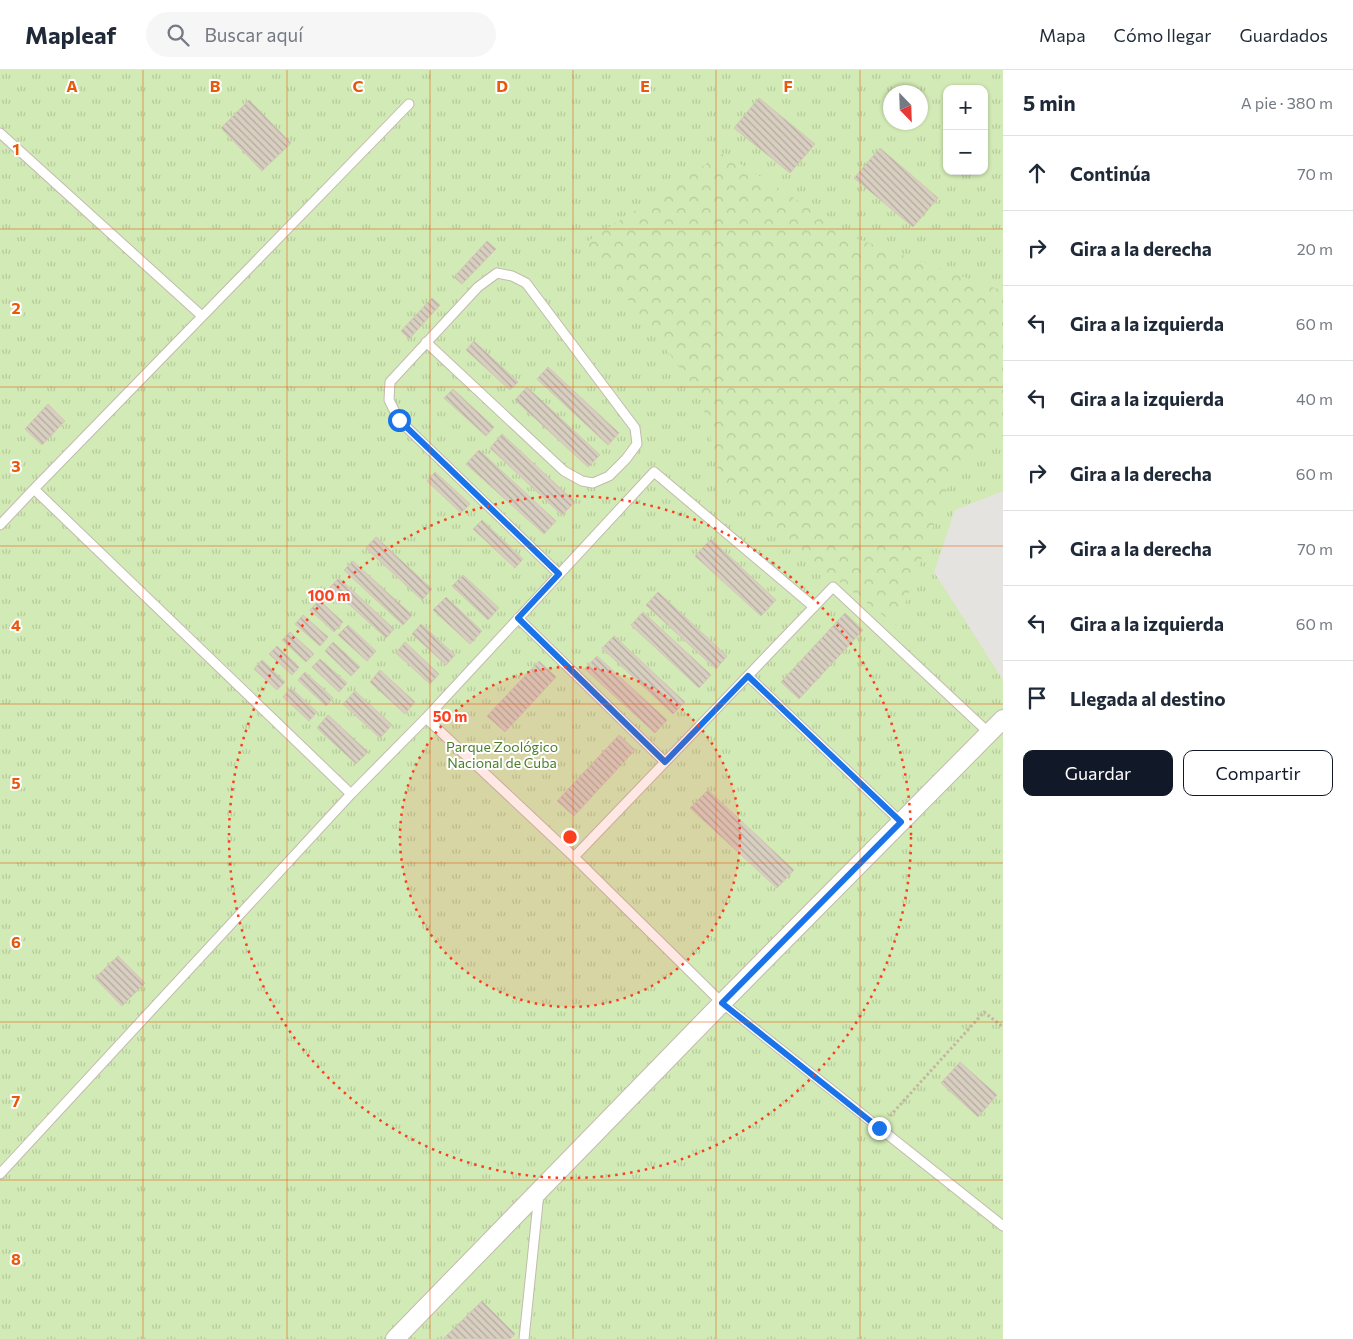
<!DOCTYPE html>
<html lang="es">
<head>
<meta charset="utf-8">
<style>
	:root { --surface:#fff; --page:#f6f6f7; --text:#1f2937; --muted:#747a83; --line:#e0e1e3; --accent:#111827 }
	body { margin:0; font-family:Commissioner,sans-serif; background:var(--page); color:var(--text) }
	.controls { position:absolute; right:15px; top:15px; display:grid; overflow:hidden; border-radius:10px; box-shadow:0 1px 4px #0004 }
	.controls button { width:45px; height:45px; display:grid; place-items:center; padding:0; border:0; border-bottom:1px solid var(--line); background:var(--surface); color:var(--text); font:25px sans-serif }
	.compass { position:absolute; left:883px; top:15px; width:45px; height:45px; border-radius:50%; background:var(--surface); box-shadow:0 1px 4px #0004; rotate:157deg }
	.stop { position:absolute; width:15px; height:15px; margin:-11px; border:4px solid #1a73e8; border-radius:50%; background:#fff }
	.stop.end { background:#1a73e8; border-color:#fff; box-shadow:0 1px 5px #0008 }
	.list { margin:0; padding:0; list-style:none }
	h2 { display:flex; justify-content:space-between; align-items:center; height:65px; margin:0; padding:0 20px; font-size:21px }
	h2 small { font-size:16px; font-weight:400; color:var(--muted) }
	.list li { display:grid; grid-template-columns:32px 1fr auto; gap:15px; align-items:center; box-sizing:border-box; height:75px; padding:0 20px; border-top:1px solid var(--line) }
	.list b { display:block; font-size:19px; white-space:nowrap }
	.list em { font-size:16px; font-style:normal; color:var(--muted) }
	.actions { display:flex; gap:10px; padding:15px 20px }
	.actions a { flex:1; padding:11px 0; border:1px solid var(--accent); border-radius:10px; text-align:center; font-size:18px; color:var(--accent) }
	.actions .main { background:var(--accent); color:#fff }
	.icon { flex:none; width:28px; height:28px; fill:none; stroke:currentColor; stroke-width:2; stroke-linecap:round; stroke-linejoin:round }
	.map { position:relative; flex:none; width:1003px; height:1269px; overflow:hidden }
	header { display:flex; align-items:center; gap:30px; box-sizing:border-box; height:70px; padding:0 25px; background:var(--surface); border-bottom:1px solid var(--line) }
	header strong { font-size:24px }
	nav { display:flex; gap:28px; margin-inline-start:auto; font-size:18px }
	.search { width:350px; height:45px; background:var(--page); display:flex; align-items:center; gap:12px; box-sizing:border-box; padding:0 18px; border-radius:28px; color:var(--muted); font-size:19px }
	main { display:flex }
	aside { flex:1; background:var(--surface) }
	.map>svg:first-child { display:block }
	.grass { fill:url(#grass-tufts); fill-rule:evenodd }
	.forest { fill:url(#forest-crowns) }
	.parking { fill:#e5e3e0 }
	.building { fill:url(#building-back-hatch); stroke:#d3c7b4 }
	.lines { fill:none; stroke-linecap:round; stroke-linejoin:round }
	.lane-casing { stroke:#c2bbae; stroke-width:11 }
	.street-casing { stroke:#c2bbae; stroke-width:20 }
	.path { stroke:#c4b79f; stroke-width:3; stroke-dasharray:2.5 2.5; stroke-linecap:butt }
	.lane { stroke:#fff; stroke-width:9 }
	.street { stroke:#fff; stroke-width:18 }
	.route { stroke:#1a73e8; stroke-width:6 }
	.grid { fill:none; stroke:#e8590c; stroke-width:1; stroke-opacity:0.55 }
	.ring { fill:none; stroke:#fc3f1d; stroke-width:2.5; stroke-dasharray:2.5 5 }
	.labels { text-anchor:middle; stroke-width:4; stroke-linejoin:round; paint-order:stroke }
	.park-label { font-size:14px; fill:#4a7f2a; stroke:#fff }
	.grid-label { font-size:16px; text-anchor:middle; font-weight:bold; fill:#e8590c; stroke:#fff; stroke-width:4; stroke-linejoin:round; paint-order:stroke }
	.centre { fill:#fc3f1d; stroke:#fff; stroke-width:2.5 }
	.ring-label { font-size:15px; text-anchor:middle; font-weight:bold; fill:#fc3f1d; stroke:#fff; stroke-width:4; stroke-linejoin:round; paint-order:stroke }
</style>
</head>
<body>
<header>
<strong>Mapleaf</strong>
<div class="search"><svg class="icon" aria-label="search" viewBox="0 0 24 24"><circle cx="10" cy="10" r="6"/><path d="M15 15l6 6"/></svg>Buscar aquí</div>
<nav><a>Mapa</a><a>Cómo llegar</a><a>Guardados</a></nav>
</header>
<main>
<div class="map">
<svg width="1003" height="1269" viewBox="0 0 1003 1269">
	<defs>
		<pattern id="grass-tufts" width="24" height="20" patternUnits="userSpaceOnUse" patternTransform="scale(1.25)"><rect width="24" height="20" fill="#d2eab5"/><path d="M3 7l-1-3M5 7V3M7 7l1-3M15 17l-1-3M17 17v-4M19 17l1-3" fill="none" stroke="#b6ca9c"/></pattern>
		<pattern id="forest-crowns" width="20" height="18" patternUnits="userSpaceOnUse" patternTransform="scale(1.25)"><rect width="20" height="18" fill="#d2eab5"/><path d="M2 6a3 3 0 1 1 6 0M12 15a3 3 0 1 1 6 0" fill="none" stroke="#b6ca9c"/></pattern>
		<pattern id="building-back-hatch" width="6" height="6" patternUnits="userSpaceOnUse" patternTransform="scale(1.25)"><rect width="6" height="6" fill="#d8cfc1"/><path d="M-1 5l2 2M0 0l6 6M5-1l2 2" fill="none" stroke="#b1aa9e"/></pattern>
	</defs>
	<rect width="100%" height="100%" fill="#f6f3ec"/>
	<path class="grass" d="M0 0H1003V1269H0ZM947 19H984V101H947ZM891 22H921V52H891Z"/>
	<path class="forest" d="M723 83 858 169 1003 221V366L956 395 897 556 724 423 700 324 585 173Z"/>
	<path class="parking" d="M1003 421V610L934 502 955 440Z"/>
	<path class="building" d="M759 28 815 74 790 103 734 58Z
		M249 30 291 73 262 101 221 58Z
		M880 78 938 128 913 157 854 108Z
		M487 171 496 179 462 214 454 207Z
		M432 228 440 235 409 269 401 261Z
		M474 271 518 312 510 320 466 280Z
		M548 297 619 363 608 375 537 309Z
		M527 317 600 385 588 397 515 330Z
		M453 319 494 357 486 366 444 328Z
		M48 334 65 351 42 375 25 359Z
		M502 364 575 432 562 445 490 378Z
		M479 380 556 451 544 464 466 394Z
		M435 402 470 434 461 443 427 411Z
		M482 450 523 489 515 498 473 459Z
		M376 467 432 519 422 530 366 478Z
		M711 469 776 530 761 546 695 486Z
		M353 491 412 545 403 555 344 500Z
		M463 505 499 538 488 550 452 516Z
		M339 508 394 559 386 568 330 517Z
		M658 522 727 586 716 599 646 535Z
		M446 527 482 561 470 574 433 540Z
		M319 530 343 552 334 562 310 540Z
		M643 542 711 605 699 618 631 555Z
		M845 543 863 560 799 629 781 612Z
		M303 545 328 567 320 576 295 554Z
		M421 554 455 585 446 595 412 564Z
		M348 555 376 581 367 591 338 565Z
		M290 562 314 584 306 592 282 570Z
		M614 566 685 632 673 644 602 578Z
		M333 572 360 597 351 606 325 581Z
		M405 572 439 604 430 614 396 583Z
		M277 576 299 597 292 605 269 584Z
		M597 586 667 650 655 663 585 599Z
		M320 589 347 613 339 622 312 597Z
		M262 590 285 612 277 620 254 599Z
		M539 591 556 607 505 662 487 646Z
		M380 600 415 632 405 644 370 612Z
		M305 602 333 628 326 636 298 610Z
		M291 618 317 642 309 651 283 627Z
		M355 621 392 655 380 668 343 634Z
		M328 645 368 682 356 694 317 658Z
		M619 665 635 680 574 746 557 731Z
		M708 720 794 800 777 818 690 738Z
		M118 886 145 913 122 936 95 908Z
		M960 992 997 1025 978 1047 941 1013Z
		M482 1231 515 1264 510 1269H443Z"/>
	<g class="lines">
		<defs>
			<path id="lane" d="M0 63 202 246
				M426 272 564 401 582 411 593 413 609 406 626 389 637 374 635 358 526 213 512 206 497 203 478 217 390 312 389 330 399 350 559 504
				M34 419 351 724
				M0 455 34 419 409 34
				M518 548 665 692
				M748 606 901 752
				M426 648 574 787 722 933 1003 1156
				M574 787 833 517 989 663
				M0 1104 351 724 426 648 654 402 814 537
				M524 1269 539 1123"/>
			<path id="street" d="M395 1269 722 933 1003 649"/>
		</defs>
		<use href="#lane" class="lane-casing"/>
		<use href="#street" class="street-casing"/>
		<path class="path" d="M890 1046 984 942 1003 957"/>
		<use href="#lane" class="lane"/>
		<use href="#street" class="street"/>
	</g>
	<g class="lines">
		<path class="route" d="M399 350 559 504 518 548 665 692 748 606 901 752 722 933 879 1058"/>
	</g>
	<path class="grid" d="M143 0V1269M287 0V1269M430 0V1269M573 0V1269M716 0V1269M860 0V1269M0 159H1003M0 317H1003M0 476H1003M0 634H1003M0 793H1003M0 952H1003M0 1110H1003"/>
	<circle cx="570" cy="767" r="170" fill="#fc3f1d" fill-opacity=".12"/>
	<g class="ring">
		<circle cx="570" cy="767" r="170"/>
		<circle cx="570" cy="767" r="341"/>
	</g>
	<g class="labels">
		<g class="park-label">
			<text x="502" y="682">Parque Zoológico<tspan x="502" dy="16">Nacional de Cuba</tspan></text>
		</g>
	</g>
	<g class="grid-label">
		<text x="72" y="22">A</text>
		<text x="215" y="22">B</text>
		<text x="358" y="22">C</text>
		<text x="502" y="22">D</text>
		<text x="645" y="22">E</text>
		<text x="788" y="22">F</text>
		<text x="16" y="85">1</text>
		<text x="16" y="244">2</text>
		<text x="16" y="402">3</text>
		<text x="16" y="561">4</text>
		<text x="16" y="719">5</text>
		<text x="16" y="878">6</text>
		<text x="16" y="1037">7</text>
		<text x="16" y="1195">8</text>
	</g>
	<circle cx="570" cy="767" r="8" class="centre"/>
	<g class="ring-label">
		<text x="329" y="531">100 m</text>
		<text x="450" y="652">50 m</text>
	</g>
</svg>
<div class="controls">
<button>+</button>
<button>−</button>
</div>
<svg class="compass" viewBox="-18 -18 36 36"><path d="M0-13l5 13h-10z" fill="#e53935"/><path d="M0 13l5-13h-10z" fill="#747a83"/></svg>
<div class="stop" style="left:399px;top:350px"></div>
<div class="stop end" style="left:879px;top:1058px"></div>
</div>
<aside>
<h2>5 min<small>A pie · 380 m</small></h2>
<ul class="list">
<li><svg class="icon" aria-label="ahead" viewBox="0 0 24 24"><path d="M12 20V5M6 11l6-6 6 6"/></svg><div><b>Continúa</b></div><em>70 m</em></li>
<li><svg class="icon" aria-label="right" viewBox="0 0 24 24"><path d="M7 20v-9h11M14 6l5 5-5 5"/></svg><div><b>Gira a la derecha</b></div><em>20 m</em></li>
<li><svg class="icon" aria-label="left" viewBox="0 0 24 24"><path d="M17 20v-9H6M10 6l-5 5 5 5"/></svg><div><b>Gira a la izquierda</b></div><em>60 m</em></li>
<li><svg class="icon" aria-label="left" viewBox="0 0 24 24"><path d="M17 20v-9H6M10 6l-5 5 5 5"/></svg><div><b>Gira a la izquierda</b></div><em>40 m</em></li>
<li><svg class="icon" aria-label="right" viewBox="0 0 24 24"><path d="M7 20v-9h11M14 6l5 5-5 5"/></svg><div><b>Gira a la derecha</b></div><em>60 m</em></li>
<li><svg class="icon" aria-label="right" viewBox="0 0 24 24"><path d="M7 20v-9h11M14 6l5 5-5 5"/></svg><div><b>Gira a la derecha</b></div><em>70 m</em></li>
<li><svg class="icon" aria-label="left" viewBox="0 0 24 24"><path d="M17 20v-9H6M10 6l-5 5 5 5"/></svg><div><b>Gira a la izquierda</b></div><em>60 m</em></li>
<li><svg class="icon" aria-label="arrive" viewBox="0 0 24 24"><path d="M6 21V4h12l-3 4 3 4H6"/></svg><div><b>Llegada al destino</b></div></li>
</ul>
<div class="actions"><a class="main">Guardar</a><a>Compartir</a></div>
</aside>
</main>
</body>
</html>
